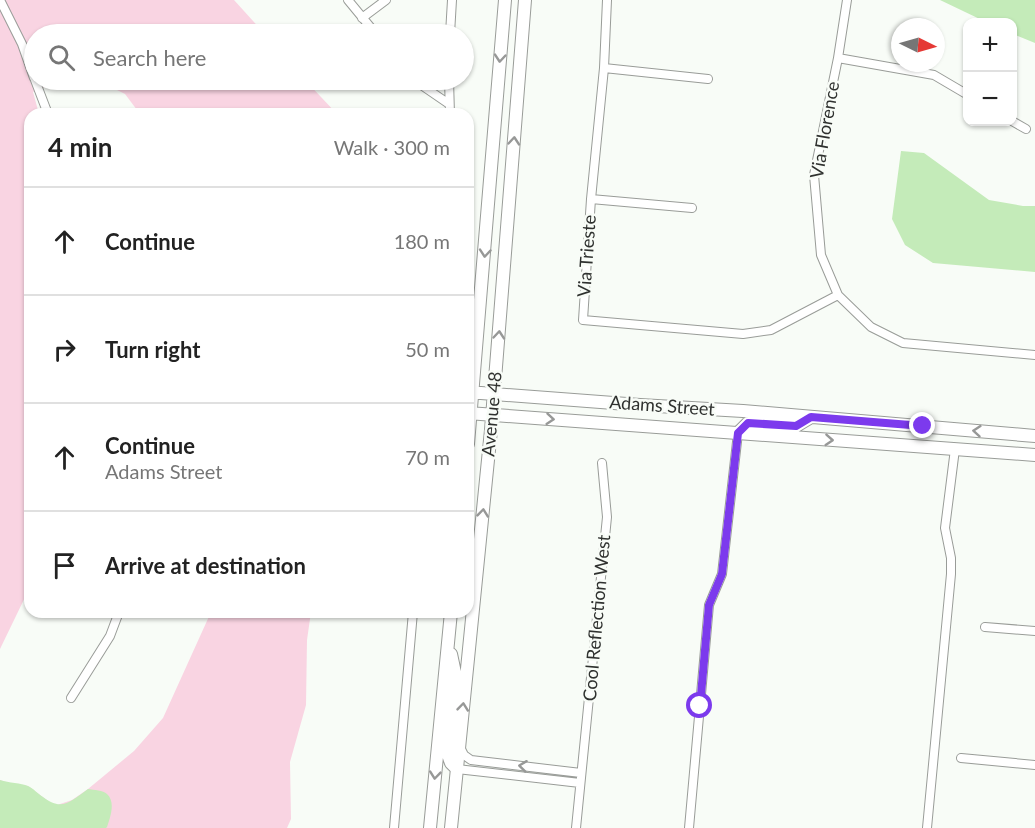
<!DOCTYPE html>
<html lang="en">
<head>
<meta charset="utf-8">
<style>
	:root { --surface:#fff; --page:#f2f2f2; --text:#222; --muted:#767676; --line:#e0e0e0 }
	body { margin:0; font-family:Lato,sans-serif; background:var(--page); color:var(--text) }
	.controls { position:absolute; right:18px; top:18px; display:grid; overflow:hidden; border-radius:12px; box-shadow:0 2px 4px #0004 }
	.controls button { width:54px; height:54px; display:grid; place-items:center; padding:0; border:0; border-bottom:2px solid var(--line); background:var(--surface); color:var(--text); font:30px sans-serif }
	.compass { position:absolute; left:891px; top:18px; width:54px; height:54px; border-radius:50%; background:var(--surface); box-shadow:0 2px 4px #0004; rotate:95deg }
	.stop { position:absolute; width:18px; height:18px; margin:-14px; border:4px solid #7c3aed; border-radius:50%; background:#fff }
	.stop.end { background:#7c3aed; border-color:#fff; box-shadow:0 2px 6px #0008 }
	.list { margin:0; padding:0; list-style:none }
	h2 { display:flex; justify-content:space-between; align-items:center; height:78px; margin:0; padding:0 24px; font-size:26px }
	h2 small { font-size:20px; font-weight:400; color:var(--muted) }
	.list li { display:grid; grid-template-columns:39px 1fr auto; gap:18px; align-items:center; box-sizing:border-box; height:108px; padding:0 24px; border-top:2px solid var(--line) }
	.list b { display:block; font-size:22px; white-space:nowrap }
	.list p { margin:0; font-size:20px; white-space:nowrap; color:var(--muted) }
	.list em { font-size:20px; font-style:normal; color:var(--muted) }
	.icon { flex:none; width:33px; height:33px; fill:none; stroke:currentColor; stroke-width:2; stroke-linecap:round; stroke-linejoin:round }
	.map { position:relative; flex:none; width:1035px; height:828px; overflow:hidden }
	.search { position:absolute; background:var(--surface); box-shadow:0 2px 4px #0004; left:24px; top:24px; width:450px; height:66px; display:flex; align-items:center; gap:15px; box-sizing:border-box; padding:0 21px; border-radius:33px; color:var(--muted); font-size:22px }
	.panel { position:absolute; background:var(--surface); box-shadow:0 2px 4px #0004; left:24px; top:108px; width:450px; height:510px; border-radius:18px }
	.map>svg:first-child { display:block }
	.green { fill:#f9d4e2 }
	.water { fill:#c4ebb9 }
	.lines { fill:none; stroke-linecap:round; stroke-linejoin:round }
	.street-casing { stroke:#999c98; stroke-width:10 }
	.secondary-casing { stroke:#999c98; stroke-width:14 }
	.street { stroke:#fff; stroke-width:8 }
	.secondary { stroke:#fff; stroke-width:12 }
	.oneway { stroke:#979897 }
	.route { stroke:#7c3aed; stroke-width:8 }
	.labels { text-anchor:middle; stroke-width:5; stroke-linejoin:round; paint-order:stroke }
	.street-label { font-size:18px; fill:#2f312f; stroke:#f8fcf7 }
</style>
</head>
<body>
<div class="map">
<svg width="1035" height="828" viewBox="0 0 1035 828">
	<rect width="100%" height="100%" fill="#f8fcf7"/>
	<path class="green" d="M0 0H234L265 34H34V80H61L33 92 39 114H30V587L0 649Z
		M97 80H305L337 114H140L125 94Z
		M211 612H311L307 640 306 705 290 762 291 819 287 828H0V780L9 783 28 786 52 804 57 805 72 800 88 789 134 751 163 718Z"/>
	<path class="water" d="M940 0H1035V43L1013 34 1012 22H986Z
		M901 151 924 153 989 200 1023 206H1035V272L933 263 905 245 892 219Z
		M0 780C9 783 21 783 28 786 33 788 38 794 43 797 62 812 71 801 88 789 94 790 103 790 107 794 116 802 110 818 107 827L106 828H0Z"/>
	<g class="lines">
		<defs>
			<path id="street" d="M0 0 22 44 34 78
				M348 0 376 34
				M607 0 604 68 591 199 583 320 743 334 771 330 838 295
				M847 0 838 58 814 175 821 255 838 295 871 327 903 343 1035 355
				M362 18 386 0
				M450 34 452 0
				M838 58 934 75 968 95
				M604 68 708 79
				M35 80 48 114
				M414 80 449 104
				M449 80 450 114
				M1012 121 1026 129
				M591 199 692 208
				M985 627 1035 631
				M71 698 110 636 119 612
				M460 747 464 755 471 760 581 773
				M961 758 1035 765
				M457 769 580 783
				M394 828 413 612
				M576 828 607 517 602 463
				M689 828 709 605 722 574 738 433
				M927 828 951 574V558L945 528 955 449"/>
			<path id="secondary" d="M468 392 640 405 743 411 1035 436
				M468 413 1035 455
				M738 433 748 423 796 426 811 417
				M468 444 505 0
				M451 654 455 673 447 752 451 763 457 769
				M430 828 451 612
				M451 828 491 430 525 0"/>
		</defs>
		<use href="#street" class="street-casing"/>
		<use href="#secondary" class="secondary-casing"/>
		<use href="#street" class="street"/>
		<use href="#secondary" class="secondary"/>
	</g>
	<defs><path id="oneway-chevron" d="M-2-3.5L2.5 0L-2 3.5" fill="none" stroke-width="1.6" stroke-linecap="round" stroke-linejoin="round" transform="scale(1.5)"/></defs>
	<g class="oneway">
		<use href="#oneway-chevron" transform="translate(500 58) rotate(95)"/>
		<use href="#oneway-chevron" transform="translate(514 141) rotate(-85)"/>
		<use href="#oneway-chevron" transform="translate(485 253) rotate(95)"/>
		<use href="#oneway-chevron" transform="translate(499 335) rotate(-85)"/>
		<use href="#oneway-chevron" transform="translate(550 419) rotate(5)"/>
		<use href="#oneway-chevron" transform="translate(977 431) rotate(-175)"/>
		<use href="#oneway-chevron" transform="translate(829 440) rotate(4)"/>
		<use href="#oneway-chevron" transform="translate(483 513) rotate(-84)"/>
		<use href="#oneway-chevron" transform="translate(463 707) rotate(-84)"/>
		<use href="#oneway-chevron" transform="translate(523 766) rotate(-173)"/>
		<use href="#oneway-chevron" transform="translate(435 775) rotate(96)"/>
	</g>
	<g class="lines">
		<path class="route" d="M700 706 709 605 722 574 738 433 748 423 796 426 811 417 923 426"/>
	</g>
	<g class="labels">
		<g class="street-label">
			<text transform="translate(825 130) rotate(-80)" y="6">Via Florence</text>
			<text transform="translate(587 256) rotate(-86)" y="6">Via Trieste</text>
			<text transform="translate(662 406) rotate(4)" y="6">Adams Street</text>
			<text transform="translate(492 414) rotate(-85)" y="6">Avenue 48</text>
			<text transform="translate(597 618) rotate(-85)" y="6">Cool Reflection West</text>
		</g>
	</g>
</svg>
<div class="controls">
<button>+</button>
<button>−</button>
</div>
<svg class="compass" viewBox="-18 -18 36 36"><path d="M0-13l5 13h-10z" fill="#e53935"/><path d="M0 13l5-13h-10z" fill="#767676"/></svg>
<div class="stop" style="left:700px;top:706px"></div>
<div class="stop end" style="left:923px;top:426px"></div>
<div class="search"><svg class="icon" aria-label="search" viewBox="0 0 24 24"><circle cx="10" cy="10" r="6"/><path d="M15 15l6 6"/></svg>Search here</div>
<section class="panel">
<h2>4 min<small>Walk · 300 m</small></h2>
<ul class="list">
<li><svg class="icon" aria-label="ahead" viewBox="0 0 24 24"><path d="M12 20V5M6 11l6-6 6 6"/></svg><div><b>Continue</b></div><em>180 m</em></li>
<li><svg class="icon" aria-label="right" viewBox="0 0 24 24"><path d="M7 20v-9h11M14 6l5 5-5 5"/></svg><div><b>Turn right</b></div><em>50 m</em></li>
<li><svg class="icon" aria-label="ahead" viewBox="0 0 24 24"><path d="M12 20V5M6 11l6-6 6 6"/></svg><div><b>Continue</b><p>Adams Street</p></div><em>70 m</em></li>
<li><svg class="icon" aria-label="arrive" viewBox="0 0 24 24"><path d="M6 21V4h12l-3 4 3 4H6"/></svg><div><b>Arrive at destination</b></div></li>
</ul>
</section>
</div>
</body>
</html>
